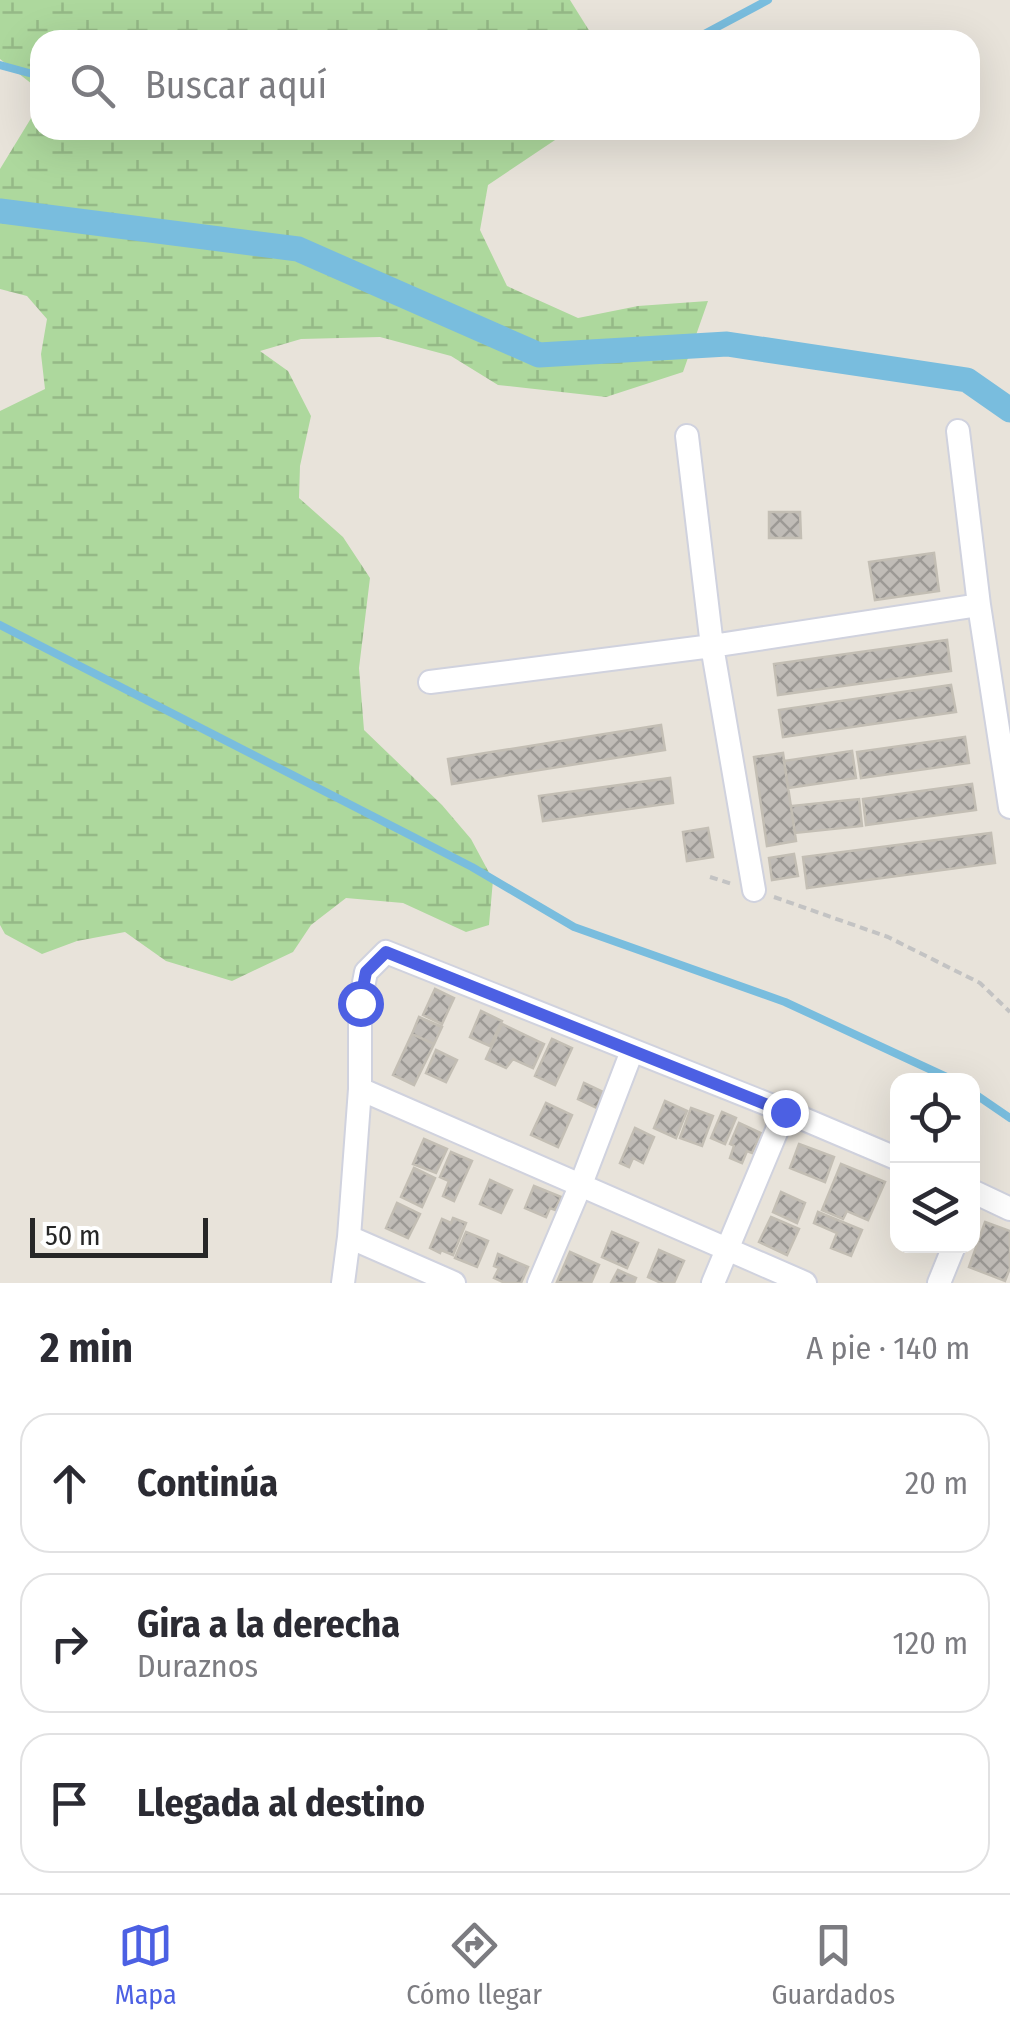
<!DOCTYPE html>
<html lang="es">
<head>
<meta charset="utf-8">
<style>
	:root { --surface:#fff; --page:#f7f7f7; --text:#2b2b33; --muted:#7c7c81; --line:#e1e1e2; --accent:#4c60e3 }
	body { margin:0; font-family:"Fira Sans Condensed",sans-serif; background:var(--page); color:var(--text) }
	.controls { position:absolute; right:30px; bottom:30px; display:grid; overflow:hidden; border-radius:20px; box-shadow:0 10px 40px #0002 }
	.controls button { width:90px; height:90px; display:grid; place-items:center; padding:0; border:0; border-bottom:2px solid var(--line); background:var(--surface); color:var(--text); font:50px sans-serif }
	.scale { position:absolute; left:30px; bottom:25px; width:178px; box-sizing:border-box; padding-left:10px; border:5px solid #272727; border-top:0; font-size:28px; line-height:35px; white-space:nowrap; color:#272727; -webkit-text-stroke:8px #fff; paint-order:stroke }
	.stop { position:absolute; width:30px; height:30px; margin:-22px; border:8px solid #4c60e3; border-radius:50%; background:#fff }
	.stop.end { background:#4c60e3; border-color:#fff; box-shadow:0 2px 10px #0008 }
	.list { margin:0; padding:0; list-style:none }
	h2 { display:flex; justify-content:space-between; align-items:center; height:130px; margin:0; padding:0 40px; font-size:42px }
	h2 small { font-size:32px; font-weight:400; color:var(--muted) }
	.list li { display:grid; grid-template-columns:65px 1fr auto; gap:30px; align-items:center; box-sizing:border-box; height:140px; margin:0 20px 20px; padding:0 20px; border:2px solid var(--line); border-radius:30px }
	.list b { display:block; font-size:38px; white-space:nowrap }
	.list p { margin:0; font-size:32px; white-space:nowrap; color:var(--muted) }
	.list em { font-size:32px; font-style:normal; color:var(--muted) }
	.icon { flex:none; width:55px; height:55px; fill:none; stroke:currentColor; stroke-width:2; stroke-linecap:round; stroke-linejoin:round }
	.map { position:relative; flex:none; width:1010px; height:1283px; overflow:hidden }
	.search { position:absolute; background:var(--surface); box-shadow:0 10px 40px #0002; left:30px; right:30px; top:30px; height:110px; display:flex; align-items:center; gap:25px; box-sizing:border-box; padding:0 35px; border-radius:30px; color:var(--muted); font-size:38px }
	.sheet { height:610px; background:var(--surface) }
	nav { display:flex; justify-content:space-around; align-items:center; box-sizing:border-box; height:140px; border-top:2px solid var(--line); background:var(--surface); font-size:28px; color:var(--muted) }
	nav a { display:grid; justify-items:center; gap:5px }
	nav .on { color:var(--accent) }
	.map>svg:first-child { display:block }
	.wetland { fill:url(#wetland-marsh) }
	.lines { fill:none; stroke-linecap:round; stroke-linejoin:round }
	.stream { stroke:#79bdde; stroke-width:8 }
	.canal { stroke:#79bdde; stroke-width:25 }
	.building { fill:url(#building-cross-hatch); stroke:#c3beb4; stroke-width:2.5 }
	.street-casing { stroke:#d0d2de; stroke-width:26 }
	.path { stroke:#c3c3c3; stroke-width:4; stroke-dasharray:8 5; stroke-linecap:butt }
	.street { stroke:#fff; stroke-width:22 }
	.route { stroke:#4c60e3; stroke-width:12 }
</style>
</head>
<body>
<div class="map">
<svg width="1010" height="1283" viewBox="0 0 1010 1283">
	<defs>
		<pattern id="wetland-marsh" width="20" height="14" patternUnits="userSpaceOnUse" patternTransform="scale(2.5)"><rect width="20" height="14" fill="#add89d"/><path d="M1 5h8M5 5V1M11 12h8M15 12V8" fill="none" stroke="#95b987"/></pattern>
		<pattern id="building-cross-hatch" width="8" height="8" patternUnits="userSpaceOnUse" patternTransform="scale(2.5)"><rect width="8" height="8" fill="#c0bcb7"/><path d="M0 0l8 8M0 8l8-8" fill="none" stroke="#9c9995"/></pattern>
	</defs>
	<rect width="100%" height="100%" fill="#e8e3da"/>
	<path class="wetland" d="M0 0H570L595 40H40V130H570L488 185 480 230 507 286 578 318 638 306 708 301 683 372 606 397 498 385 451 356 380 337 301 339 260 351 288 371 311 416 300 466 299 498 343 537 370 578 359 668 364 730 442 805 471 839 493 880 489 925 466 932 403 903 346 898 311 925 293 952 232 981 166 961 125 932 77 941 42 954 5 934 0 925V411L45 389 41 354 47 319 27 296 0 289V169L33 115 32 84 0 59Z"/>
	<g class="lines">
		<path class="stream" d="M693 40 768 0
			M0 65 40 76
			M236 130 252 134 275 130
			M0 625 472 867 574 927 785 1002 953 1080
			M972 1092 1010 1118"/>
		<path class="canal" d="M0 211 298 249 539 355 727 344 967 380 1010 410"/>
	</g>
	<path class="building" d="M769 512H800L801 538H769Z
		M934 553 939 591 875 600 869 562Z
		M947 640 951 671 778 695 774 664Z
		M951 685 956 712 783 737 779 710Z
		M661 725 665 750 452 784 448 759Z
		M965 737 969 763 861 778 857 752Z
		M852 751 856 778 788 788 784 761Z
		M783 753 796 841 767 846 754 757Z
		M670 778 673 803 543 821 539 796Z
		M972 784 976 810 866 825 863 799Z
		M859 799 862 826 795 833 791 806Z
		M708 828 713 857 687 861 683 832Z
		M991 833 995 863 807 888 803 857Z
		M794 854 798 876 772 880 769 858Z
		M435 989 454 998 442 1024 423 1015Z
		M481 1011 502 1021 490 1046 470 1037Z
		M419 1017 442 1027 434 1044 412 1034Z
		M502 1024 544 1044 533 1068 513 1059 506 1068 486 1059Z
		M412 1034 434 1044 414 1085 393 1075Z
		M552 1039 572 1048 555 1085 535 1076Z
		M436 1050 457 1060 446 1082 426 1073Z
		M584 1083 603 1092 597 1108 578 1099Z
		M665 1101 687 1111 676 1138 654 1128Z
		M546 1103 572 1115 558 1147 531 1135Z
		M691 1108 713 1116 702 1146 680 1138Z
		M722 1112 736 1118 725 1144 711 1138Z
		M739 1123 761 1133 752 1153 747 1151 742 1163 730 1158 734 1146 730 1144Z
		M635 1128 654 1137 643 1163 633 1158 629 1167 620 1163Z
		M424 1139 447 1149 436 1173 413 1164Z
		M799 1144 834 1157 825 1182 790 1168Z
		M451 1152 472 1161 454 1201 443 1196 449 1181 440 1177Z
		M841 1164 885 1182 868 1220 847 1211 843 1219 822 1210Z
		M414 1168 435 1178 422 1207 401 1197Z
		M490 1180 512 1190 501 1213 480 1204Z
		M534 1186 561 1197 555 1210 550 1208 546 1217 525 1208Z
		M781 1192 805 1203 797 1223 773 1212Z
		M397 1203 420 1214 408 1238 386 1228Z
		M818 1212 862 1230 851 1256 831 1248 837 1233 814 1223Z
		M771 1217 799 1229 787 1255 759 1242Z
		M453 1218 466 1223 453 1255 441 1250 440 1253 430 1248 442 1219 451 1223Z
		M985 1222 1010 1231V1268L1005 1281 969 1267Z
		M466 1232 488 1241 477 1267 455 1258Z
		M612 1232 638 1243 627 1268 602 1257Z
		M659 1250 684 1261 674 1283H661L648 1277Z
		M570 1252 599 1265 591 1283 557 1282Z
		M498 1254 528 1267 521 1283H505L494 1278 499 1268 494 1266Z
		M618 1270 636 1278 634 1283H611Z"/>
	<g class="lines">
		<defs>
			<path id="street" d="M958 431 979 605
				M687 436 712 646 979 605 1010 807
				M430 682 712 646 754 890
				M360 1089 805 1283
				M972 1191 1010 1209
				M349 1237 454 1283
				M343 1283 349 1237 360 1089V1003L366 972 386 952 785 1111 898 1159
				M539 1283 581 1184 632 1051
				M713 1283 785 1111
				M939 1283 954 1246"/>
		</defs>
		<use href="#street" class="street-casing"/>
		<path class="path" d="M710 877 732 884
			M774 897 888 937 980 983 1010 1012"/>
		<use href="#street" class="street"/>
	</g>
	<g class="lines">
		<path class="route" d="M360 1003 366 972 386 952 785 1112"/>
	</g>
</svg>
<div class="controls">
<button><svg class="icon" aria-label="locate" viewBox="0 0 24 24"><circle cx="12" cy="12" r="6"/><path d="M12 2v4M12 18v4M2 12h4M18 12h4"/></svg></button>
<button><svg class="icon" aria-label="layers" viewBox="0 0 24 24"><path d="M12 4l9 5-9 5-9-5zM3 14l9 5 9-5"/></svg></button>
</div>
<div class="scale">50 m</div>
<div class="stop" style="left:360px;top:1003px"></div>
<div class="stop end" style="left:785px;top:1112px"></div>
<div class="search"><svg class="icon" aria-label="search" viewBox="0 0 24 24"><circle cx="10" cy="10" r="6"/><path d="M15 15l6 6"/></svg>Buscar aquí</div>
</div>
<section class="sheet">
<h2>2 min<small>A pie · 140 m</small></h2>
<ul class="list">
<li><svg class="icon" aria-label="ahead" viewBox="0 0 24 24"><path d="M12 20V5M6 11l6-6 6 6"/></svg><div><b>Continúa</b></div><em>20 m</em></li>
<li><svg class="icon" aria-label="right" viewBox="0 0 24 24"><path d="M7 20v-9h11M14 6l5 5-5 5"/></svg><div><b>Gira a la derecha</b><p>Duraznos</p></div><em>120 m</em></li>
<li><svg class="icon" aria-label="arrive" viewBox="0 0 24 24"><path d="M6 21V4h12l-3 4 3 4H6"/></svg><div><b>Llegada al destino</b></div></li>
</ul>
</section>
<nav>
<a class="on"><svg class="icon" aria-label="map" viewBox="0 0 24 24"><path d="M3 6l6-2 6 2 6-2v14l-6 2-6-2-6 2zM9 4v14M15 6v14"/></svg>Mapa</a>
<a><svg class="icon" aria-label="directions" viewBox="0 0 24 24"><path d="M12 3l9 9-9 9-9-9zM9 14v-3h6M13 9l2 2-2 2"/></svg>Cómo llegar</a>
<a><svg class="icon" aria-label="saved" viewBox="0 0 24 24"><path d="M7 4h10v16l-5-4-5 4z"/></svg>Guardados</a>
</nav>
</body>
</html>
